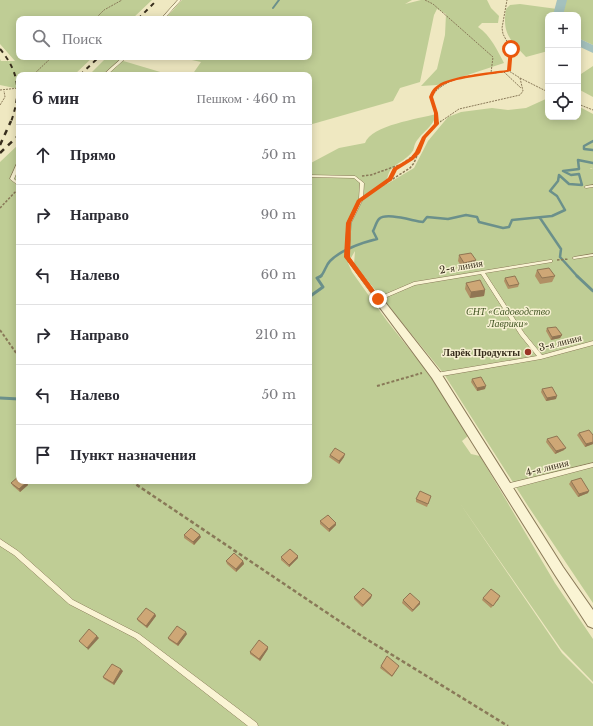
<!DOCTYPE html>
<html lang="ru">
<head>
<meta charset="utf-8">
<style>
	:root { --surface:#fff; --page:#f2f2f3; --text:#2b2b33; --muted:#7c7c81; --line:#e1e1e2 }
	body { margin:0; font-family:"Libre Baskerville",serif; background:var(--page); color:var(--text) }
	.controls { position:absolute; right:12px; top:12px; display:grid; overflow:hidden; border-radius:8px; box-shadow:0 2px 10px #0003 }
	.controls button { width:36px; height:36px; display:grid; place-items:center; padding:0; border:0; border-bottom:1px solid var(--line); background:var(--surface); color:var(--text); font:20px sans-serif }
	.stop { position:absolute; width:12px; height:12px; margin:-9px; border:3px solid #ea580c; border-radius:50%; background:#fff }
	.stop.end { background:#ea580c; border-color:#fff; box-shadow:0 1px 4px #0008 }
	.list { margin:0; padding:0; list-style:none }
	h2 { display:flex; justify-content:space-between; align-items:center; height:52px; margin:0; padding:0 16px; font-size:17px }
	h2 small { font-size:13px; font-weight:400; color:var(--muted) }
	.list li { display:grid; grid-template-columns:26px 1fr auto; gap:12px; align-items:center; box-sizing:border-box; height:60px; padding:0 16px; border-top:1px solid var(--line) }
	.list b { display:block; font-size:15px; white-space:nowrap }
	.list em { font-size:13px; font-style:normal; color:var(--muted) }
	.icon { flex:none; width:22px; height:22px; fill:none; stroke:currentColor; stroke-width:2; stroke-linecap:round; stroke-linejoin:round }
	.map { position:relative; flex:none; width:593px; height:726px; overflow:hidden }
	.search { position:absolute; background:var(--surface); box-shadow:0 2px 10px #0003; left:16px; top:16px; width:296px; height:44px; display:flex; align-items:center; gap:10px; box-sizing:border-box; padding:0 14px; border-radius:8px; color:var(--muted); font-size:15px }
	.panel { position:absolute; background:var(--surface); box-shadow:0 2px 10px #0003; left:16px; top:72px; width:296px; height:412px; border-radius:8px }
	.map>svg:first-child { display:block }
	.green { fill:#bfcd95 }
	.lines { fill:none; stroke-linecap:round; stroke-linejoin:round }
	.stream-far2 { stroke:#6b908b; stroke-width:2 }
	.stream-far1 { stroke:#6b908b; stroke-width:2.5 }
	.stream { stroke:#6b908b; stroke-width:3 }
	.river { fill:#a4c1bd; fill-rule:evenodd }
	.service-casing { stroke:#897958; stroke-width:1 }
	.minor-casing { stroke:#897958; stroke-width:2 }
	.path-far3 { stroke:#897958; stroke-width:1; stroke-dasharray:2 1; stroke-linecap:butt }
	.path-far2 { stroke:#897958; stroke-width:1.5; stroke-dasharray:2.5 1.5; stroke-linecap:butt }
	.path-far1 { stroke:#897958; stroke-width:2; stroke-dasharray:3 2; stroke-linecap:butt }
	.path { stroke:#897958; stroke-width:2.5; stroke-dasharray:4 2.5; stroke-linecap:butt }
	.service { fill:#faf4d4; fill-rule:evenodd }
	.minor { fill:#faf4d4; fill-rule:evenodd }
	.rail-far1 { stroke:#382e1d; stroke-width:2; stroke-dasharray:4.5 4.5; stroke-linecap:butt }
	.rail { stroke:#382e1d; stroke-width:2.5; stroke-dasharray:5.5 5.5; stroke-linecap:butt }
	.wall { fill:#b19065 }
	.shaded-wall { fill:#907553 }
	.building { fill:#cea776; stroke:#907553 }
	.route { fill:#ea580c }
	.poi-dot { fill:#9a3526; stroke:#f6f0d1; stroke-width:1.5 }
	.labels { text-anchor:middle; stroke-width:3; stroke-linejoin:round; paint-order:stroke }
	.street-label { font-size:10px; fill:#382e1d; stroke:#f6f0d1 }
	.park-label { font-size:10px; font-style:italic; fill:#425523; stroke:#f6f0d1 }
	.poi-label { font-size:10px; font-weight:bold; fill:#382e1d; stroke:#f6f0d1; text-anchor:end }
</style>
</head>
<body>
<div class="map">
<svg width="593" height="726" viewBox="0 0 593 726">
	<rect width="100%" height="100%" fill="#efe8c1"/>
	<path class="green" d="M0 0H152L132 19H19V57H93L74 75H19V89L0 85V59L1 61H15L0 44Z
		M182 0H412L405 4 421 0H487L491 8 499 16 498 23H482L478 27C491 36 497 50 504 63L437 85 421 86 437 69 445 35 446 14 437 9 434 15 420 82 400 88 393 101 309 125V75H192L201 62 178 57H309V19H165Z
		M566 0H593V45L578 38V15H560Z
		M520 4 557 9 554 15H548V51L526 57C510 39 502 34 506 9L510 5Z
		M107 57H110L167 74 89 75Z
		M593 66V97L578 89V76Z
		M548 98V117H578V106L593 114V168H591L590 169 593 168V603L528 506 444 374 354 264 355 251 348 263 352 272 387 321 430 375 468 436 462 441 471 454 480 456 555 583 593 639V682L561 649 459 502 562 653 593 684V726H0V162L19 144V481H309V164L339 148 365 143C372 125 418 119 436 114 434 127 421 132 415 144 414 146 414 150 412 152 401 166 387 163 387 184L414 168 428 141 448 117 461 112 492 108 508 110 526 108Z"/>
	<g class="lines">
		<path class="stream-far2" d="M273 8 279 0"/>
		<path class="stream-far1" d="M593 141 584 146V149L593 150
			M540 218 561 249 560 257 578 277
			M320 277C325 273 325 266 330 261 342 249 361 243 377 239L373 231C375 228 376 222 379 219 386 212 413 221 423 222L427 217 448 219 466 215 477 217 479 222 503 228 509 227 512 220 552 216 565 210 557 196 550 191 558 181 559 175 569 184 582 185 579 174 571 175 563 171 579 169 578 160 593 163"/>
		<path class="stream" d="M577 276 593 291
			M309 297 323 287 317 278 321 276
			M0 398 19 399"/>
		<path class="river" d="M557 0H567L563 15H553Z
			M578 38 593 45V53L578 46Z"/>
		<defs>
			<path id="service" d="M178 0H181L164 19H161Z
				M123 57H127L107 75H103Z
				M18 161H19V167L14 179 19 183V186L10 179Z
				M309 175 355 176 364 183 363 199 351 223 349 257 379 297 414 282 550 260H552V262L485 273 524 333 542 355 593 341V345L541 359 436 377 434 376 433 375 434 374 436 373 537 356 520 335 481 274 415 285 380 300H376L345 257 347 223 359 199 360 183 354 178 309 177Z
				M593 185V187L586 188 584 187 586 186Z
				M593 254V256L574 259 572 258 574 257Z
				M593 463V467L506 490 504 489 503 487 504 485 506 484Z
				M0 539 18 551 73 600 139 634 257 723 258 726H248L135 638 69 604 14 555 0 546Z"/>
			<path id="minor" d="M378 296 381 297 440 372 563 567 593 610V628L588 626 555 575 432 378 375 301 373 299 375 297Z"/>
		</defs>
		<use href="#service" class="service-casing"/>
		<use href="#minor" class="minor-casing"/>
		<path class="path-far3" d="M425 0 433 4 493 57 491 73
			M95 19 104 10 122 0
			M504 72 521 88
			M33 75 52 57
			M520 78 548 92
			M0 90 19 88
			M578 104 593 110
			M0 105 5 97 4 91
			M437 122 431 97C449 72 482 76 509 71L511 49 503 34 502 28 507 0
			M440 122 459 109 520 95 523 91 520 78 509 71"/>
		<path class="path-far2" d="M437 124 441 121
			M362 176 371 175 399 165
			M391 179 395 169 417 153
			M369 194 410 168 414 163 424 138 437 124V121
			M0 208 17 190
			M557 260 569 259"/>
		<path class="path-far1" d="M0 330 19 357
			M377 386 422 373"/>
		<path class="path" d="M131 481 363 637 508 726"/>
		<use href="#service" class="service"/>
		<use href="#minor" class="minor"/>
		<path class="rail-far1" d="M138 19 157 0
			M0 49C20 73 21 93 11 122
			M80 75 99 57"/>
		<path class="rail" d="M0 145 11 121
			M0 153 19 135"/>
	</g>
	<path class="wall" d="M459 255 474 266 463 269 458 261Z
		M537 270 555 276 552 282 540 284 535 276Z
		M505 278 519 284 518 287 508 289 504 281Z
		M466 283 485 290 484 296 470 298 465 289Z
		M547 328 562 335 560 338 551 340 546 331Z
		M472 379 485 389 477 391 471 382Z
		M542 389 556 399 546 401 541 392Z
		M579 433 593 435V444L585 447 577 435Z
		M547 439 564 450 555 454 546 442Z
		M330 455 344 457 339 464 329 457Z
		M571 481 588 493 578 497 569 484Z
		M11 483 28 485 20 492 13 486Z
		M431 496 427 507 416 502V499Z
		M320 521 336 525 329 532 320 524Z
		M184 535 201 537 194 545 184 538Z
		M281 557 298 558 289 567 281 560Z
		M226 561H243L244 564 236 572 227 564Z
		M354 597 371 598 362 607 354 599Z
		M483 598 499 599 491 608 482 600Z
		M403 600 420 604 412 612 402 603Z
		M155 614 156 616 147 628 138 621 137 619Z
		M187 634 178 646 169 640 168 638Z
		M268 647V649L260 661 250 654V652Z
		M381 666 398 668 392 677 380 668Z
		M123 671 114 685 104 679 103 677Z"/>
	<path class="shaded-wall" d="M476 260 474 266 463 269 464 263Z
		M485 290 484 296 470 298 471 292Z
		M562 335 560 338 551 340 552 337Z
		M486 386 485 389 477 391V388Z
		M557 396 556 399 546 401 547 398Z
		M593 442V444L585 447 586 444Z
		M566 448 564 450 555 454 556 451Z
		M345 454 344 457 339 464V461Z
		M27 482 28 485 20 492 19 489Z
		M589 491 588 493 578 497 579 494Z
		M336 523V525L329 532V529Z
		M200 535 201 537 194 545 193 542Z
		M298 556V558L289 567V565Z
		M243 561 244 564 236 572V569Z
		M372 595 371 598 362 607 363 605Z
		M420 602V604L412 612 413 610Z
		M155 614 156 616 147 628 146 626Z
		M186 632 187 634 178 646 177 644Z
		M97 636 99 638 88 650 87 648Z
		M268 647V649L260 661 259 659Z
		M121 669 123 671 114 685 113 683Z"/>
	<path class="building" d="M471 253 476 260 464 263 459 255Z
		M549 268 555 276 542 278 537 270Z
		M515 276 519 284 509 286 505 278Z
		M480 280 485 290 471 292 466 283Z
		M556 327 562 335 552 337 547 328Z
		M481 377 486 386 477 388 472 379Z
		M552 387 557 396 547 398 542 389Z
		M589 430 593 435V442L586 444 579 433Z
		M557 436 566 448 556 451 547 439Z
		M335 448 345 454 339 461 330 455Z
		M19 476V481H25L27 482 19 489 11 483Z
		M581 478 589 491 579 494 571 481Z
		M420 491 431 496 428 504 416 499Z
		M328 515 336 523 329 529 320 521Z
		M191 528 200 535 193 542 184 535Z
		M290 549 298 556 289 565 281 557Z
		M234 553 243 561 236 569 226 561Z
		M363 588 372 595 363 605 354 597Z
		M491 589 500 596 493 606 483 598Z
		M410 593 420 602 413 610 403 600Z
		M146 608 155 614 146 626 137 619Z
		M177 626 186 632 177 644 168 638Z
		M89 629 97 636 87 648 79 641Z
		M259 640 268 647 259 659 250 652Z
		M387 656 399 666 392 676 381 666Z
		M112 664 121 669 113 683 103 677Z"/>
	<path class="route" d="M513 48 511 71C492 75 458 77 443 85 437 88 435 92 433 97L438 113 439 124 426 138 420 153 413 160 397 170 392 180 361 202 351 223 350 257 381 299 376 300 344 257 346 223 357 200 388 178 393 168 410 158 415 152 422 137 434 124V113L429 97C431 92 433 88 438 85 450 76 491 72 507 70L509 49Z"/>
	<circle class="poi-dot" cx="528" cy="352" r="4"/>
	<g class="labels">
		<g class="street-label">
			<text transform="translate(461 266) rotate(-10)" y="4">2-я линия</text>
			<text transform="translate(560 342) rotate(-14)" y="4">3-я линия</text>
			<text transform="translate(547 467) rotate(-14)" y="4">4-я линия</text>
		</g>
		<g class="park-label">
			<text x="508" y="315">СНТ «Садоводство<tspan x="508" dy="12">Лаврики»</tspan></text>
		</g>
		<g class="poi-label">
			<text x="520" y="356">Ларёк Продукты</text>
		</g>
	</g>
</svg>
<div class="controls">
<button>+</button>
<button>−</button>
<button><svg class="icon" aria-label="locate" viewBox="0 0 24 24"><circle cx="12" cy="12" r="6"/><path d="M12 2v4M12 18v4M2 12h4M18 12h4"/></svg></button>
</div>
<div class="stop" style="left:511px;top:49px"></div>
<div class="stop end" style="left:378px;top:299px"></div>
<div class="search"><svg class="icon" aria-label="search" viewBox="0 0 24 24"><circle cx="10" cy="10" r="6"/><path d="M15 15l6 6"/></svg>Поиск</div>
<section class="panel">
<h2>6 мин<small>Пешком · 460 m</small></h2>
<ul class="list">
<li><svg class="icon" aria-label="ahead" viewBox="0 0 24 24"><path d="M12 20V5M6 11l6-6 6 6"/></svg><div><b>Прямо</b></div><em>50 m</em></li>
<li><svg class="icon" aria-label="right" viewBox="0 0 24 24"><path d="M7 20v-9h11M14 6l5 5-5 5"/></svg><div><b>Направо</b></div><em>90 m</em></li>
<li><svg class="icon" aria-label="left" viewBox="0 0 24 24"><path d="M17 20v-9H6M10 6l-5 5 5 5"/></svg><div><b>Налево</b></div><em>60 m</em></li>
<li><svg class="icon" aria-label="right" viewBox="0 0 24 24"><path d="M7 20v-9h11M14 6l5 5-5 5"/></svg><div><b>Направо</b></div><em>210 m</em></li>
<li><svg class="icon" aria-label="left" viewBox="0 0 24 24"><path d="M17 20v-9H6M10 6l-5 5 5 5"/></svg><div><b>Налево</b></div><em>50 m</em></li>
<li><svg class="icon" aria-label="arrive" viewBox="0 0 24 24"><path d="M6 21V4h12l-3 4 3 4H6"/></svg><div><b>Пункт назначения</b></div></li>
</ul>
</section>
</div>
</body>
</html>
